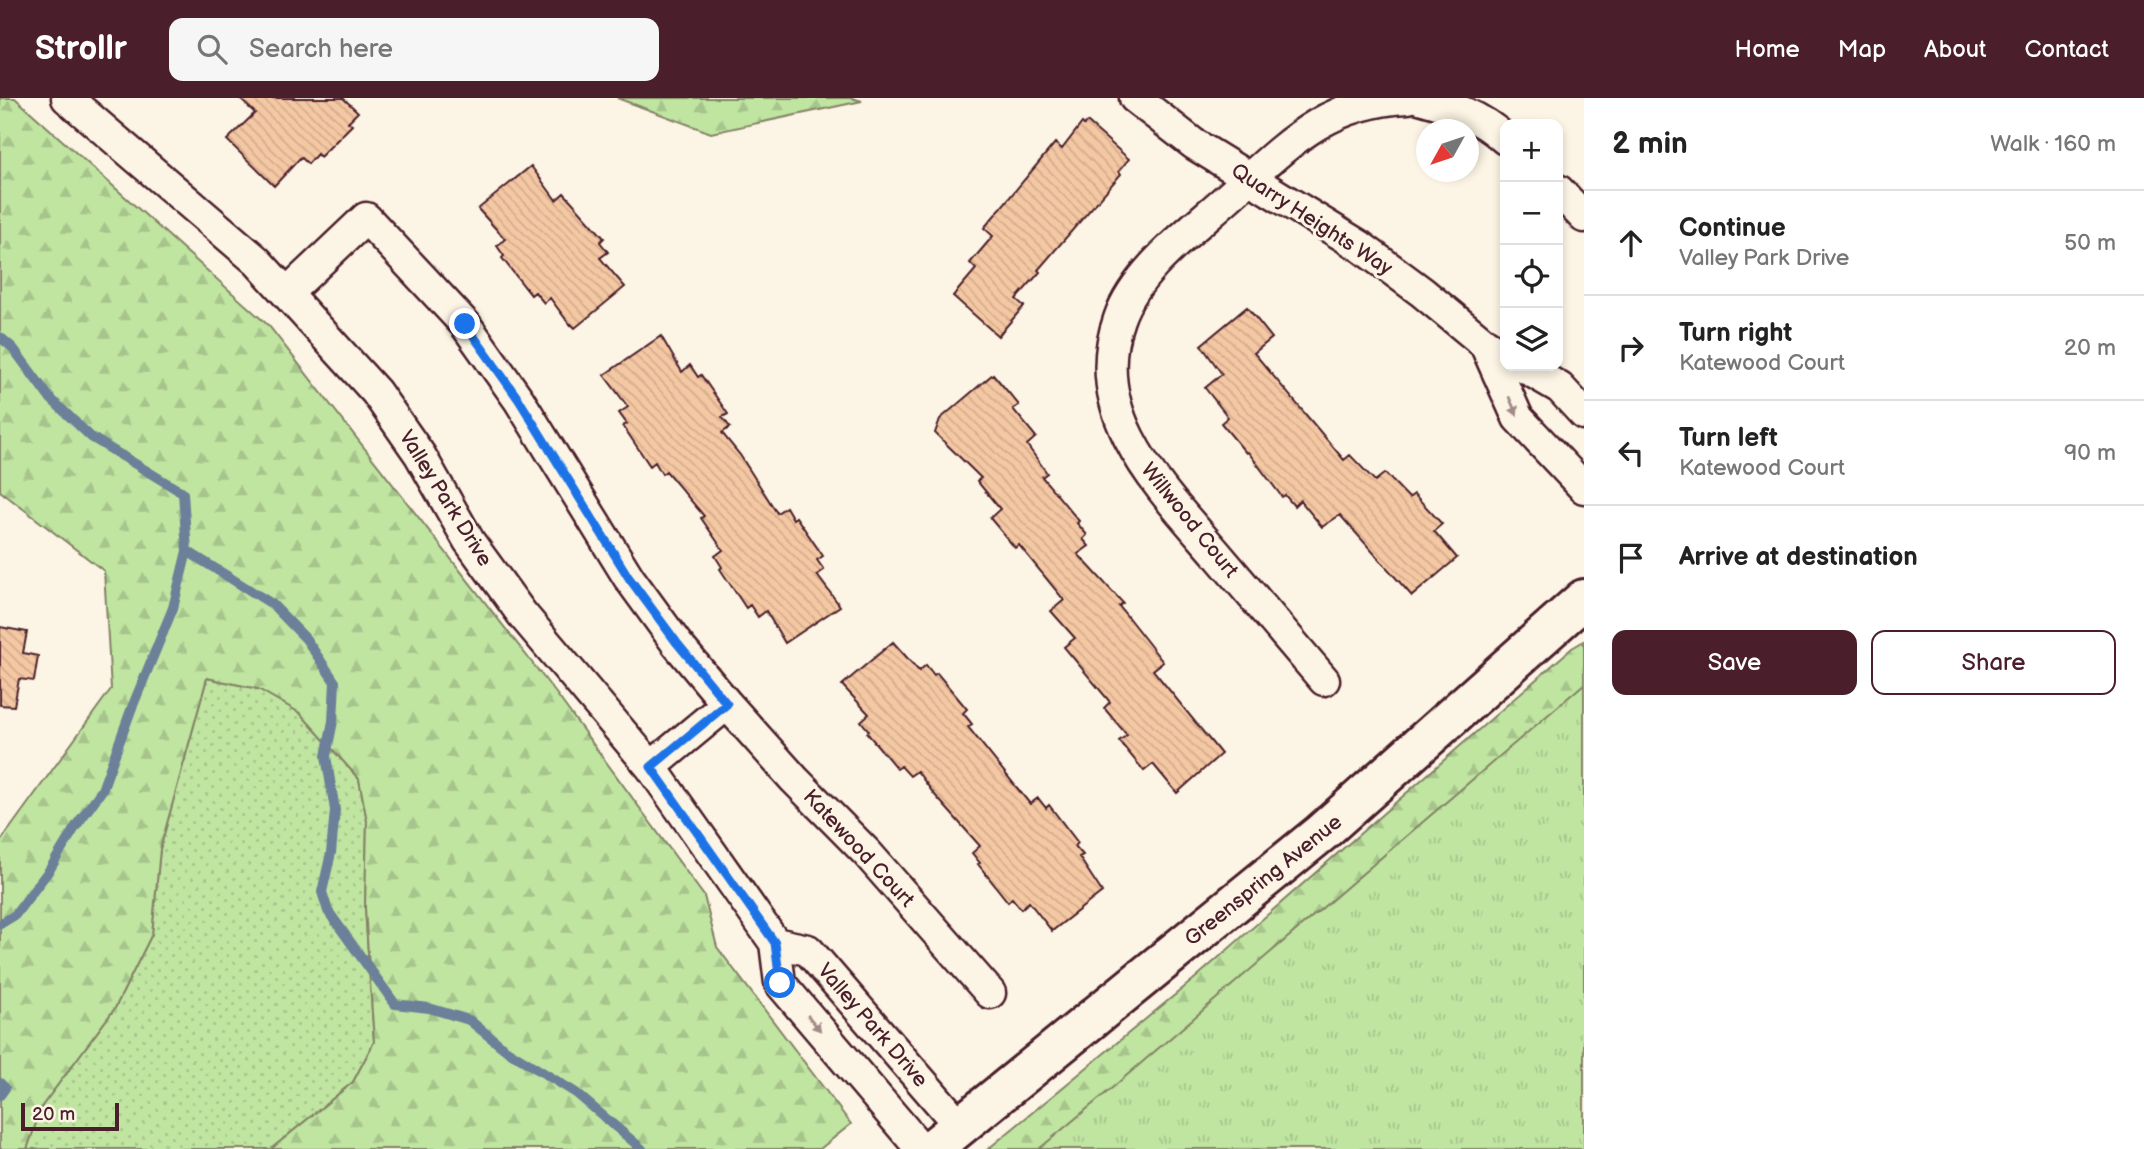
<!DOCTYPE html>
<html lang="en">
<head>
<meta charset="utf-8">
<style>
	:root { --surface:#fff; --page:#f6f6f6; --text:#222; --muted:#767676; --line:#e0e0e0; --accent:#4a1f2b }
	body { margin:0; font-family:"Balsamiq Sans",sans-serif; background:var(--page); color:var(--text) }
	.controls { position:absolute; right:21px; top:21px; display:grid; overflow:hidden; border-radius:14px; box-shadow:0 4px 10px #0003 }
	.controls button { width:63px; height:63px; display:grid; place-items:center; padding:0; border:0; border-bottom:2px solid var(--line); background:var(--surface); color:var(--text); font:35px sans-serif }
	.compass { position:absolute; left:1416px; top:21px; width:63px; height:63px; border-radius:50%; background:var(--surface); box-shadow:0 4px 10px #0003; rotate:230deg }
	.scale { position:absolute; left:21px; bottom:18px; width:98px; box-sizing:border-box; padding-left:7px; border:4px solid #4a1f2b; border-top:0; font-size:19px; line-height:24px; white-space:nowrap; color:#4a1f2b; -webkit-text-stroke:5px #fcf5e5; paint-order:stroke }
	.stop { position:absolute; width:21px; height:21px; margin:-16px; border:5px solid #1a73e8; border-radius:50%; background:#fff }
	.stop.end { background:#1a73e8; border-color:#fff; box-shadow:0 2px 7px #0008 }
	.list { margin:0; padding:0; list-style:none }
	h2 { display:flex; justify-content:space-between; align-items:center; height:91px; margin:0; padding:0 28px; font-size:30px }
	h2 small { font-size:23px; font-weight:400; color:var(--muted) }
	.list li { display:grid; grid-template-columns:46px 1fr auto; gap:21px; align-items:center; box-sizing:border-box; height:105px; padding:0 28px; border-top:2px solid var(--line) }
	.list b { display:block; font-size:26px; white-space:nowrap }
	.list p { margin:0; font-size:23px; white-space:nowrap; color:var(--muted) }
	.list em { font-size:23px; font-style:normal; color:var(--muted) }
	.actions { display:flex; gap:14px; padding:21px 28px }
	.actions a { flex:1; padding:16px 0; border:2px solid var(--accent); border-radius:14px; text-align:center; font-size:24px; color:var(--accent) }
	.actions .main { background:var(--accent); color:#fff }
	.icon { flex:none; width:38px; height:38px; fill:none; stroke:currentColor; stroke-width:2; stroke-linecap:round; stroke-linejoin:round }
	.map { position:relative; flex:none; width:1584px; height:1051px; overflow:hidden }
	header { display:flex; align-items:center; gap:42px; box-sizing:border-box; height:98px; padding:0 35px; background:var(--accent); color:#fff }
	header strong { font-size:33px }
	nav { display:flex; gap:38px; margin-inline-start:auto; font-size:24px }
	.search { width:490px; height:63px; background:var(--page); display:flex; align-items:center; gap:18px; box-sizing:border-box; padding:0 24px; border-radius:14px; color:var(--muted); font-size:26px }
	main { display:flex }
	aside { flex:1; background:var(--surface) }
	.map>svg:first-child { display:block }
	.grass { fill:url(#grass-dots); stroke:#848266; stroke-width:2 }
	.forest { fill:url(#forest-firs); stroke:#848266; stroke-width:2 }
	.park { fill:url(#park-tufts); stroke:#848266; stroke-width:2 }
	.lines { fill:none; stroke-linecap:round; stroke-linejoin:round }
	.stream { stroke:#6c8099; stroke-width:10 }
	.building { fill:url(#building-back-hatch); stroke:#4a1f2b; stroke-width:2 }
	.street-casing { stroke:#4a1f2b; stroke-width:35 }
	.secondary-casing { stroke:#4a1f2b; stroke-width:44 }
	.street { stroke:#fcf5e5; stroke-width:30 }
	.secondary { stroke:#fcf5e5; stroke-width:38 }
	.oneway { fill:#a38a88 }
	.route { stroke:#1a73e8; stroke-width:9 }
	.labels { text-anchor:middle; stroke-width:6; stroke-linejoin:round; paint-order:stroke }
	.street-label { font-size:21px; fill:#4a1f2b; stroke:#fcf5e5 }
</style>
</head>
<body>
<header>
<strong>Strollr</strong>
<div class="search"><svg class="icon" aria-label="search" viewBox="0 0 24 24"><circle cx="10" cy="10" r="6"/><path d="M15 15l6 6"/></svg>Search here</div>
<nav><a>Home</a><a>Map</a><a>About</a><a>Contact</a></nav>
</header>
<main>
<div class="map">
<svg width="1584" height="1051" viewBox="0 0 1584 1051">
	<defs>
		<pattern id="grass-dots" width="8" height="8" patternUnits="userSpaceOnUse" patternTransform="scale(1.75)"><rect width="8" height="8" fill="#bfe5a1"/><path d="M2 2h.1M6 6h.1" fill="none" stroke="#a6c48b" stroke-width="1.8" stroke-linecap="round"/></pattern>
		<pattern id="forest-firs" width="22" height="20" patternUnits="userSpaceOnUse" patternTransform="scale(1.75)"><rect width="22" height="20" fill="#bfe5a1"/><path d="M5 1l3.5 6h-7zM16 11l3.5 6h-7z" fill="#a6c48b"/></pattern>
		<pattern id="park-tufts" width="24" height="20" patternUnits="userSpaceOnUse" patternTransform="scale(1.75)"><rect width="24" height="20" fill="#bfe5a1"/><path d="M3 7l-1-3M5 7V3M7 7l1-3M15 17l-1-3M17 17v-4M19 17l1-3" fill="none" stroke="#a6c48b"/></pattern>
		<pattern id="building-back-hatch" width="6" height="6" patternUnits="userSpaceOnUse" patternTransform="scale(1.75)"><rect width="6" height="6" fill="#f4c8a3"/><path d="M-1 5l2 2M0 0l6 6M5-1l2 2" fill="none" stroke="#d3ab8c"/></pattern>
	</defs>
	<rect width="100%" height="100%" fill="#fcf5e5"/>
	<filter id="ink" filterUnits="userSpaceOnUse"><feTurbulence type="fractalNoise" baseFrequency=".0143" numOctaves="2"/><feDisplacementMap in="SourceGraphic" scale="14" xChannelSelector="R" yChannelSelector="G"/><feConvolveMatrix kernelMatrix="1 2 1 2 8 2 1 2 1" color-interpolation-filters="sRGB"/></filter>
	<g filter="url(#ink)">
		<path class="grass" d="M207 580 259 591 300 615 359 681 367 723 365 810 374 944 353 984 271 1051H27L42 1008 115 910 152 836 160 751Z"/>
		<path class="forest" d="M0 0H15L269 228 555 594 704 798 717 849 851 1026 820 1051H271L353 984 374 944 365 810 367 723 359 681 300 615 258 591 207 580 160 751 152 836 115 910 42 1008 27 1051H0V744L111 591 104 473 0 393Z
			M617 0H852L862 3 711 35Z
			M1584 543V1051H988L1193 882 1572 550Z"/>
		<path class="park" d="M1584 586V1051H1039L1112 990Z"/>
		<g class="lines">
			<path class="stream" d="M0 239 13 250 49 299 91 339 183 395 187 453 272 506 306 541 335 584 333 623 326 658 335 712 331 755 322 794 328 813 395 906 429 910 469 922 505 951 576 995 642 1051
				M0 826 15 817 50 771 76 728 102 692 131 612 173 510 187 453
				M0 985 5 990 0 997"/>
		</g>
		<path class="building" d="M239 0H343L358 14 348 24 352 27 320 59 317 56 308 66 301 59 274 88 227 42 255 15Z
			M1087 24 1129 61 1119 73 1121 76 1038 172 1040 174 1016 201 1024 208 998 238 953 198 976 171 970 165 993 138 984 130 1055 45 1062 51 1082 25 1084 27Z
			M531 68 556 102 564 95 604 140 600 144 608 154 600 160 625 189 575 230 571 226 570 227 550 200 544 205 535 194 531 197 502 160 504 158 497 148 505 141 478 111Z
			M1247 209 1272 240 1254 255 1344 362 1350 357 1375 383 1385 375 1409 400 1414 396 1442 426 1434 433 1457 460 1412 498 1340 417 1322 429 1300 402 1294 408 1285 397 1282 399 1248 354 1246 355 1221 325 1228 319 1205 290 1222 276 1201 247Z
			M661 238 682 274 690 267 698 279 701 277 728 316 722 319 730 329 722 335 740 357 777 415 786 409 793 421 796 419 823 458 817 462 824 472 817 477 840 508 785 545 766 513 758 519 750 507 746 510 720 471 722 469 715 458 723 452 701 420 704 418 666 373 662 376 655 364 650 368 623 328 627 326 619 315 628 309 604 277Z
			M993 276 1019 307 1013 311 1036 339 1027 347 1047 375 1042 379 1079 423 1077 425 1087 437 1083 441 1089 448 1078 456 1123 505 1119 508 1163 564 1153 572 1221 656 1177 695 1153 666 1144 673 1119 643 1127 637 1104 610 1110 604 1064 549 1075 540 1051 513 1064 502 1019 447 1015 450 990 420 1000 411 977 383 981 380 935 335 940 321Z
			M0 529 27 534 23 555 38 558 34 583 19 581 14 608 0 607Z
			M893 544 919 573 926 567 934 577 937 575 967 611 963 615 972 626 968 629 1030 706 1038 700 1046 710 1049 707 1078 745 1075 748 1083 757 1079 759 1102 794 1052 833 1029 804 1021 811 1012 800 1008 804 978 766 980 765 972 755 980 748 934 696 917 673 910 678 901 668 897 671 867 635 869 633 861 623 869 616 842 587Z"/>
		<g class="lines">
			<defs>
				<path id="street" d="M67 0 257 163 376 294 420 357 469 443 522 516 651 669 775 845 780 885 921 1051
					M1135 0 1194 46 1360 148 1422 194 1485 246 1505 258
					M1420 0C1453 9 1480 18 1505 41
					M1558 92 1584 119
					M287 195 366 120 465 226 519 302 629 480 677 546 727 606 794 681 867 755 990 895
					M1485 246 1518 320 1584 390
					M1522 268 1560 290 1584 316
					M1324 582C1290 542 1255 501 1221 461 1164 394 1084 318 1119 221 1135 174 1188 135 1224 103 1284 50 1323 4 1408 0
					M651 669 727 606
					M775 845 808 852 960 1028"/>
				<path id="secondary" d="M932 1051 1321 735 1584 501"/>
			</defs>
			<use href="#street" class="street-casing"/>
			<use href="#secondary" class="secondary-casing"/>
			<use href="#street" class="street"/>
			<use href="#secondary" class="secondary"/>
		</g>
		<defs><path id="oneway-solid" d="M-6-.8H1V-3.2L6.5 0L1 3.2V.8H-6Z" transform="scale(1.75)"/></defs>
		<g class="oneway">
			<use href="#oneway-solid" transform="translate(1513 308) rotate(66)"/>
			<use href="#oneway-solid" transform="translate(814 925) rotate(50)"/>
		</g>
	</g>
	<g class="lines" filter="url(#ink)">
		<path class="route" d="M465 226 519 302 629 480 677 545 727 606 651 669 775 845 780 885"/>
	</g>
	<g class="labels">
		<g class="street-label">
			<text transform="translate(1312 121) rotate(33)" y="7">Quarry Heights Way</text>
			<text transform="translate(446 400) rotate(58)" y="7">Valley Park Drive</text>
			<text transform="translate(1190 422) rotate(51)" y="7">Willwood Court</text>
			<text transform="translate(859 750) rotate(47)" y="7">Katewood Court</text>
			<text transform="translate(1263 782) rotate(-39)" y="7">Greenspring Avenue</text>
			<text transform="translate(873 927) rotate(49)" y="7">Valley Park Drive</text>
		</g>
	</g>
</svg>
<div class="controls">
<button>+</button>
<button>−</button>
<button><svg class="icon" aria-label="locate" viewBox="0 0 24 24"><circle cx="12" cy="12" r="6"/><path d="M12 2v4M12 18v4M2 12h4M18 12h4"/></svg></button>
<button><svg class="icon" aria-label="layers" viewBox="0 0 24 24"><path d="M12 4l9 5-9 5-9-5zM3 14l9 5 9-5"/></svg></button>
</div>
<svg class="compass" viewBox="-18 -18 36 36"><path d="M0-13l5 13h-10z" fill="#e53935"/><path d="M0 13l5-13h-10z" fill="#767676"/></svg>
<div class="scale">20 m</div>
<div class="stop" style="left:780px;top:885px"></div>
<div class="stop end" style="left:465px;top:226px"></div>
</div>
<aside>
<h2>2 min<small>Walk · 160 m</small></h2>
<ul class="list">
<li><svg class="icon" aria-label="ahead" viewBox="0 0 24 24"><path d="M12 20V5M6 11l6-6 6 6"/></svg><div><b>Continue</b><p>Valley Park Drive</p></div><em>50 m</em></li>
<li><svg class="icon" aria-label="right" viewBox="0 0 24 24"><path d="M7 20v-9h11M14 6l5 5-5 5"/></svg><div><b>Turn right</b><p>Katewood Court</p></div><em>20 m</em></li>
<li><svg class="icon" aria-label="left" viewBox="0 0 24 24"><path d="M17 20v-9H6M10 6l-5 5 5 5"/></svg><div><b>Turn left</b><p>Katewood Court</p></div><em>90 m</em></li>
<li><svg class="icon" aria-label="arrive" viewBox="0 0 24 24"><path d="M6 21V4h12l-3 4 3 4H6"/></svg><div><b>Arrive at destination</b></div></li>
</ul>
<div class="actions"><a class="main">Save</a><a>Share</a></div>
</aside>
</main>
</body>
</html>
